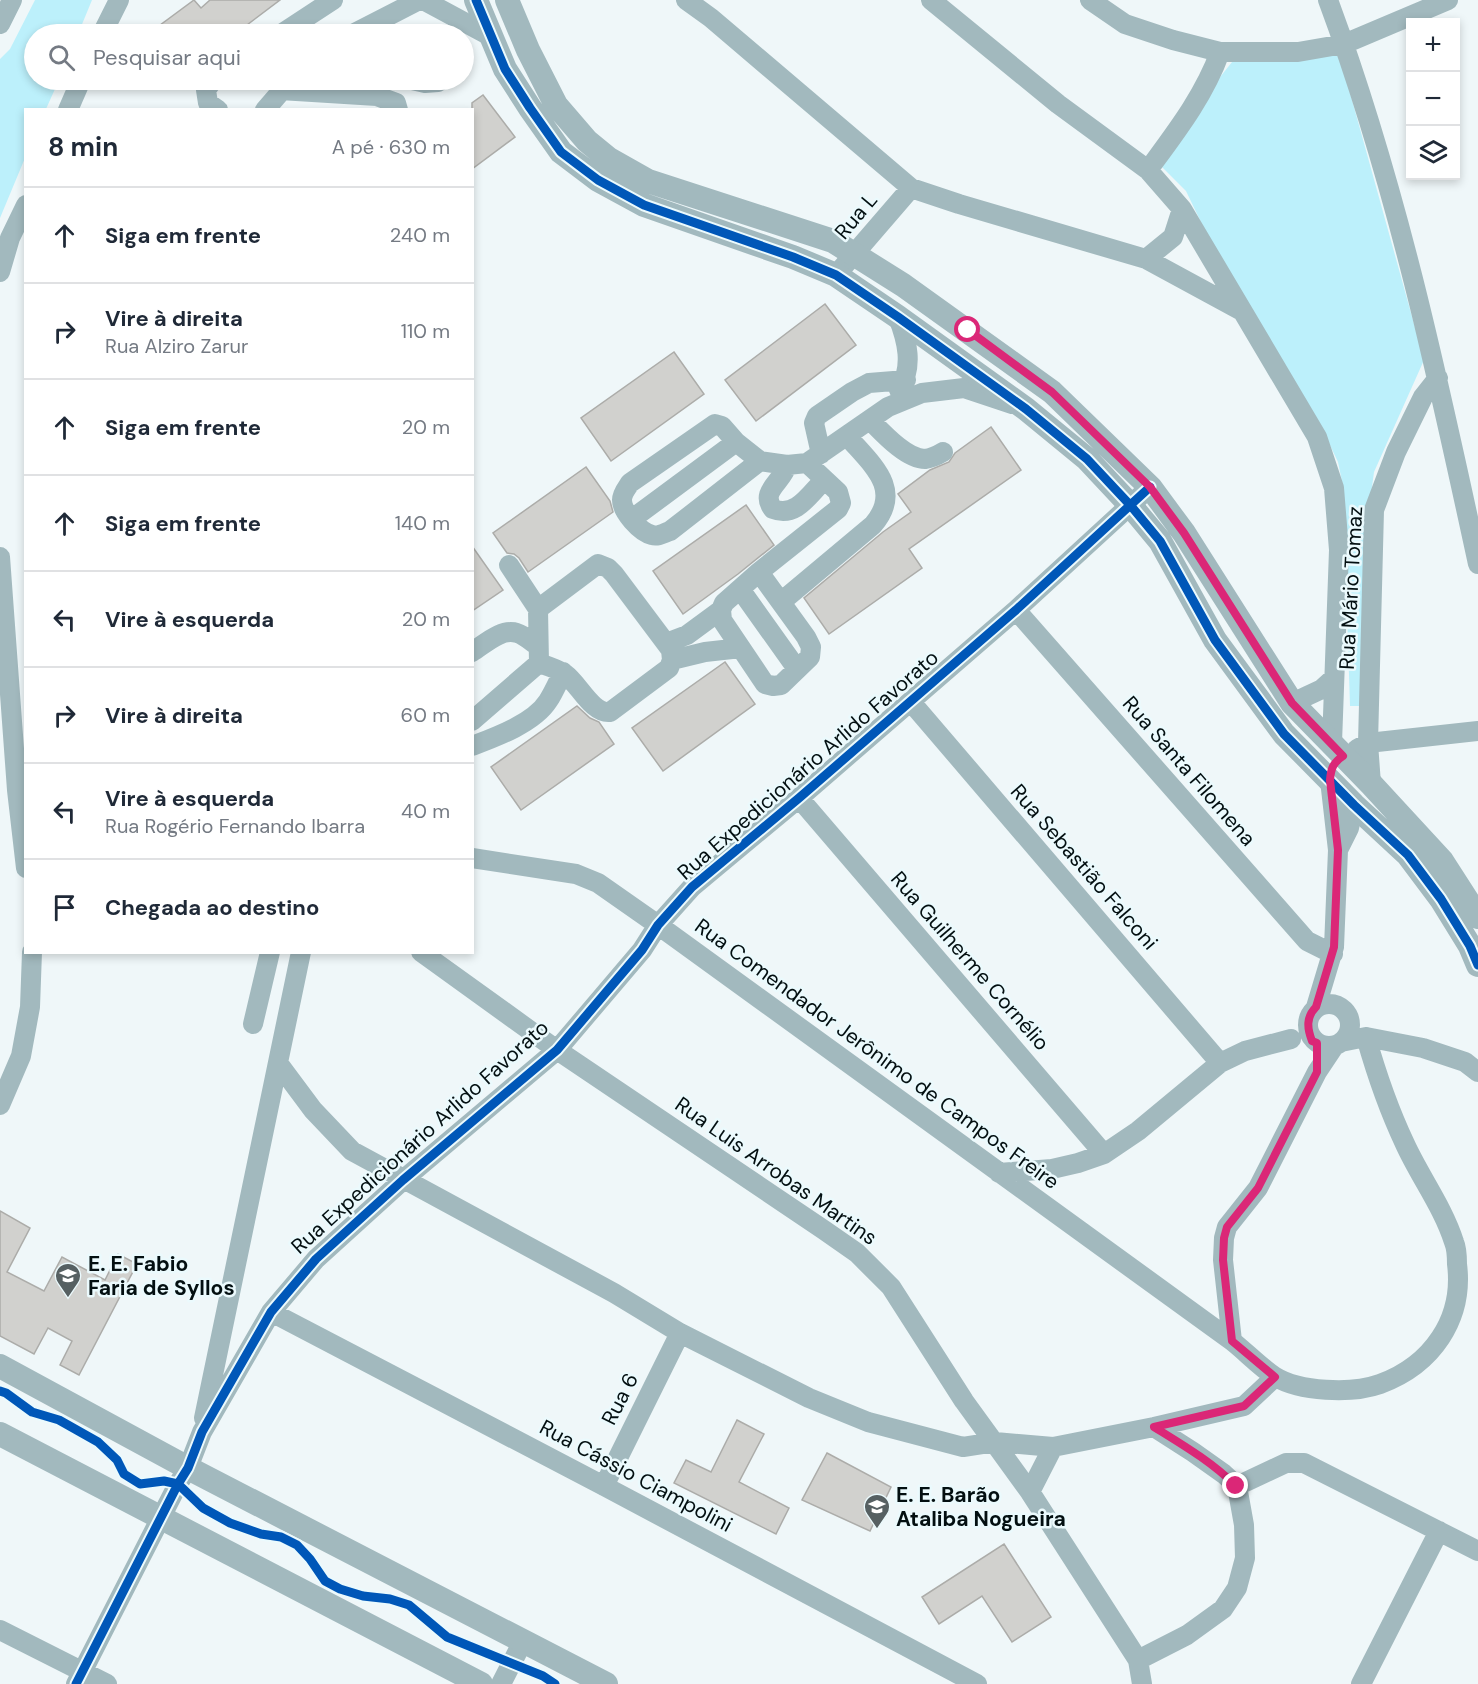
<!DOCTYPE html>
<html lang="pt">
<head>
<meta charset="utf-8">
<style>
	:root { --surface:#fff; --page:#f2f2f3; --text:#1f2937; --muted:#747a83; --line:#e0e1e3 }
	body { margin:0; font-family:"DM Sans",sans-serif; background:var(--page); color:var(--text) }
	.controls { position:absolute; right:18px; top:18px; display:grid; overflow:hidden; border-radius:0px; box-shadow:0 3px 9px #0003 }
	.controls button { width:54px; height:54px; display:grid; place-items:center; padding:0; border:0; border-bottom:2px solid var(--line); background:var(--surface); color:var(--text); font:30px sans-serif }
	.stop { position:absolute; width:18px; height:18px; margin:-14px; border:4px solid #db2777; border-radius:50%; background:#fff }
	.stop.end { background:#db2777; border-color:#fff; box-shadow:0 2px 6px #0008 }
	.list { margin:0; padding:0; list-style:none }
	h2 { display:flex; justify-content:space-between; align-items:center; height:78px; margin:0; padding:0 24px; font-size:26px }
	h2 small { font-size:20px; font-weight:400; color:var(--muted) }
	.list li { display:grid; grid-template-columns:39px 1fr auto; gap:18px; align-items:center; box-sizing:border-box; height:96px; padding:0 24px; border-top:2px solid var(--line) }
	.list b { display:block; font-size:22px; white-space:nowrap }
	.list p { margin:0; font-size:20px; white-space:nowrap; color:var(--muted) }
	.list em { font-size:20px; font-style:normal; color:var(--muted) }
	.icon { flex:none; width:33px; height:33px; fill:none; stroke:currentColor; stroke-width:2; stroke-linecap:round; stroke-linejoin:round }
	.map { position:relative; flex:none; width:1478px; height:1684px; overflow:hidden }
	.search { position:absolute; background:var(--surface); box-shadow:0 3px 9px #0003; left:24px; top:24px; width:450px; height:66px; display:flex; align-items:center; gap:15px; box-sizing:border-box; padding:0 21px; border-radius:33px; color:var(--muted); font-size:22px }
	.panel { position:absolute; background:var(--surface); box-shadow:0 3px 9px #0003; left:24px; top:108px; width:450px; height:846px; border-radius:0px }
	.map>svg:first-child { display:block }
	.green { fill:#bcf0fb }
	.building { fill:#d1d1ce; stroke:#acaca9; stroke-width:1.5 }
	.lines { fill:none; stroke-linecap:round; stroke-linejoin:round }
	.minor { stroke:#a2b9be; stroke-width:20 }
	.tertiary { stroke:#a2b9be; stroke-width:24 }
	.cycleway-casing { stroke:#ebfafd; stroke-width:13 }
	.cycleway { stroke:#0057b8; stroke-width:9 }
	.route { stroke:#db2777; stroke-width:8 }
	.labels { text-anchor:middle; stroke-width:5; stroke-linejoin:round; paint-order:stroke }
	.street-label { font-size:21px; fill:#030f11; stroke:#ebfafd }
	.poi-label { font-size:21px; font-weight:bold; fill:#030f11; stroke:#ebfafd; text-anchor:start }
</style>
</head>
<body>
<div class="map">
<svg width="1478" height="1684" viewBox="0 0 1478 1684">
	<rect width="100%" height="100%" fill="#eff7f9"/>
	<path class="green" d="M35 0H92L78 34H34V80H59L46 109 26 110 25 158 0 218V59L10 49Z
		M1339 53 1424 360 1374 472 1368 517 1366 706H1350L1343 486 1338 462 1319 422 1224 270 1186 191 1161 166 1170 140 1236 57Z"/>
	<path class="building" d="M194 0 201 8 210 0H280L235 34H148Z
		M483 95 515 137 472 169V103Z
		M825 304 856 345 756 421 725 380Z
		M674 352 704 394 611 461 581 418Z
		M991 427 1021 470 909 549 922 568 829 634 804 598 883 532 911 512 898 494 930 470 949 462 955 453Z
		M586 467 610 501 613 512 528 572 519 558 514 554 507 553 493 533Z
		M746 505 774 545 738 574 683 614 653 571Z
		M472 546 503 590 472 611Z
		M725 662 755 704 663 771 632 728Z
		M577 706 590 718 599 722 614 744 521 810 491 767Z
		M0 1211 30 1228 7 1272 44 1291 62 1257 105 1280 118 1254 137 1264 79 1375 60 1365 72 1341 48 1328 34 1354 0 1336Z
		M737 1420 764 1434 739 1482 789 1508 776 1534 674 1483 686 1460 711 1472Z
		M827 1453 891 1487 870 1531 802 1500Z
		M1004 1544 1051 1617 1012 1642 982 1596 939 1624 922 1597Z"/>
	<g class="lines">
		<path class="minor" d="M423 0 490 36
			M686 0 711 18 911 188 959 204 1146 259 1240 310
			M931 0 1058 104 1148 170 1182 209 1317 437 1334 488 1339 550 1332 743
			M1090 0 1125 24 1173 40 1220 52H1298L1344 44 1448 0
			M1328 0C1396 183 1437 374 1478 564
			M0 24 12 0
			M102 34 119 0
			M281 34 333 0
			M353 34 419 0
			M213 80 206 90 208 103 218 110
			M412 80 425 83 438 82 441 80
			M280 90 377 96 396 103 398 110
			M68 110 81 80
			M265 110 290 81
			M1148 170C1176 132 1204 96 1220 52
			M1146 259 1173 237 1182 209
			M0 272 10 238 26 205
			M836 275 911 188
			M898 317C907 340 914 367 899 390
			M870 420C882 432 906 459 925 459 932 458 938 455 943 452
			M821 454 814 423 817 416 852 392 869 383 906 380
			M760 461 670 531C664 533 658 537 652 535 640 532 622 512 622 500 622 493 627 488 630 483L715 424 722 426 736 442 760 461 787 465 807 463 888 407 922 393 964 388 1012 404
			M787 465C783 482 759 491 773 509 796 518 809 495 824 480
			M632 519 736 442
			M0 557 17 790 26 868
			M598 564 608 568 614 574 671 650 672 660 669 668 610 712C592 714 579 684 565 674 558 669 548 666 539 663L538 609Z
			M509 565 538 609
			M759 572 806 637 811 647 810 657 781 685 773 686 765 684 722 620 721 610 724 603 759 572 838 509 841 503 838 492 807 463
			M740 589 797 669
			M781 602 873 525C904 489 871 464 847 436
			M1016 610 1307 941 1333 954
			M666 643 687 635 721 610
			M472 652C485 644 501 628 517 633 524 635 532 642 538 646
			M672 660 705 652 741 648
			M911 702 1220 1063
			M1292 703 1322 689 1333 679
			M472 721 539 663
			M472 746C496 737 534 723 548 701 554 692 558 682 563 672
			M1357 749 1368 743 1478 731
			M1371 784 1368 743 1374 510 1396 452 1423 397 1438 378
			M799 798 1104 1154
			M1338 850 1349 828 1354 805
			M472 858 576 874 598 883 658 925 1232 1341
			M421 952 557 1050 824 1230 857 1253 891 1287 964 1401 1030 1492 1138 1660 1142 1684
			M1308 1025a21 21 0 1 1 42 0a21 21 0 1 1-42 0Z
			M1316 1007 1334 947 1338 850 1330 780
			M253 1024 270 952
			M1341 1042 1366 1037 1423 1048 1465 1062 1478 1072
			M1335 1045 1317 1072 1258 1188 1227 1227 1224 1238 1223 1260 1232 1341C1246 1352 1259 1366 1274 1376 1299 1392 1352 1394 1380 1384 1432 1365 1464 1319 1457 1264 1457 1257 1457 1249 1454 1242 1443 1207 1420 1177 1405 1144 1388 1108 1377 1076 1366 1037
			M278 1063 313 1110 352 1151 614 1293 680 1333 809 1398 868 1422 963 1447 995 1442 1053 1447 1154 1427 1244 1406 1275 1377
			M0 1105 21 1056 30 1007 32 952
			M999 1173 1052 1169 1078 1163 1104 1154 1138 1131 1220 1063 1245 1051 1291 1039
			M271 1312 604 1486 977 1684
			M204 1418 301 952
			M604 1486 680 1333
			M1237 1486 1286 1463H1304L1478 1551
			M1030 1492 1053 1447
			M0 1630 107 1684
			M1138 1660 1187 1635 1223 1609 1237 1588 1245 1558 1244 1525 1237 1486 1224 1474 1193 1452 1154 1427
			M76 1684 178 1484 188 1468 202 1432 271 1312 316 1259 403 1180 557 1050 642 950 658 925 692 887 799 798 1016 610 1150 487
			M501 1684 523 1641
			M1361 1684 1439 1531"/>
		<path class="tertiary" d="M476 0 505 69 530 108 561 152 598 180 644 205 793 257 836 275 898 317 1026 409 1087 459 1131 506 1160 541 1215 640 1284 734 1354 805 1408 855 1441 899 1470 946 1478 965
			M507 0 528 50 556 105 587 141 609 159 648 181 833 241 903 285 1052 392 1150 487 1184 533 1292 703 1371 784 1442 861 1478 917
			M0 1366 188 1468 606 1684
			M0 1434 481 1684"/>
		<defs>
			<path id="cycleway" d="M476 0 505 69 530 108 561 152 598 180 644 205 793 257 836 275 898 317 1026 409 1087 459 1131 506 1160 541 1215 640 1284 734 1354 805 1408 855 1441 899 1470 946 1478 965
				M0 1391 6 1393 32 1412 59 1420 98 1442 117 1460 124 1474 140 1484 164 1481 178 1484 203 1508 230 1523 261 1534 281 1537 297 1545 310 1559 325 1581 340 1589 363 1596 390 1599 409 1605 447 1637 543 1676 555 1684
				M76 1684 178 1484 188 1468 202 1432 271 1312 316 1259 403 1180 557 1050 642 950 658 925 692 887 799 798 1016 610 1150 487"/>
		</defs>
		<use href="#cycleway" class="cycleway-casing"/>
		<use href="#cycleway" class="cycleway"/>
	</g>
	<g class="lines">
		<path class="route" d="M968 330 1052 392 1150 487 1184 533 1292 703 1343 756C1333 763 1331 768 1330 780L1338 850 1334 947 1316 1007C1306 1017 1307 1028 1312 1041L1317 1043V1072L1258 1188 1227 1227 1224 1238 1223 1260 1232 1341 1275 1377 1244 1406 1154 1427C1183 1445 1212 1462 1236 1486"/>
	</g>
	<defs>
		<symbol id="school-pin" viewBox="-11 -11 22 30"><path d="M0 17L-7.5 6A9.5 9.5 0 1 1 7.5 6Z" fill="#566062" stroke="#ebfafd"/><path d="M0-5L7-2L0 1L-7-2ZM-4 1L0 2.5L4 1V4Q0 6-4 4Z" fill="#fff"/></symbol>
	</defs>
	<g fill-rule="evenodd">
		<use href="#school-pin" x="53" y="1261" width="30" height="40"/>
		<use href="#school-pin" x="862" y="1492" width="30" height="40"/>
	</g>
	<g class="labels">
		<g class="street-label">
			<text transform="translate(856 216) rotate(-50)" y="7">Rua L</text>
			<text transform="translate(1351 588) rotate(-87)" y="7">Rua Mário Tomaz</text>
			<text transform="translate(808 765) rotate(-41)" y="7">Rua Expedicionário Arlido Favorato</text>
			<text transform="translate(1189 771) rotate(49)" y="7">Rua Santa Filomena</text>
			<text transform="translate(1084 867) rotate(49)" y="7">Rua Sebastião Falconi</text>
			<text transform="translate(970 961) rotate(49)" y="7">Rua Guilherme Cornélio</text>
			<text transform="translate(877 1054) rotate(36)" y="7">Rua Comendador Jerônimo de Campos Freire</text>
			<text transform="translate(420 1137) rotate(-42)" y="7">Rua Expedicionário Arlido Favorato</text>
			<text transform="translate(776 1171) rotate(35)" y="7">Rua Luis Arrobas Martins</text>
			<text transform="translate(620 1399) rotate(-63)" y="7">Rua 6</text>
			<text transform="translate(636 1476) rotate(28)" y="7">Rua Cássio Ciampolini</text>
		</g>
		<g class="poi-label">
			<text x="88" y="1271">E. E. Fabio<tspan x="88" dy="24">Faria de Syllos</tspan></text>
			<text x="896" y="1502">E. E. Barão<tspan x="896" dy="24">Ataliba Nogueira</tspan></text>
		</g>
	</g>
</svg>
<div class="controls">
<button>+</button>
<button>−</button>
<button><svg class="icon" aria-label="layers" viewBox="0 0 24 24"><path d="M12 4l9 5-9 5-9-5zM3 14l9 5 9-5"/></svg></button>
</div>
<div class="stop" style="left:968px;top:330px"></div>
<div class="stop end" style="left:1236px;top:1486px"></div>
<div class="search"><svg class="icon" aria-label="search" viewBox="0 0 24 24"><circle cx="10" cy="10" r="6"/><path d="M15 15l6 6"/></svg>Pesquisar aqui</div>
<section class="panel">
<h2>8 min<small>A pé · 630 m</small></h2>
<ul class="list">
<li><svg class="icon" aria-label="ahead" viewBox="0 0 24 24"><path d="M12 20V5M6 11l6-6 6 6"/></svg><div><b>Siga em frente</b></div><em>240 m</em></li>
<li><svg class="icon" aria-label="right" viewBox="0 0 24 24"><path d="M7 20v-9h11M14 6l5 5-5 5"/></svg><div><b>Vire à direita</b><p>Rua Alziro Zarur</p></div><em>110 m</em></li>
<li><svg class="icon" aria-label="ahead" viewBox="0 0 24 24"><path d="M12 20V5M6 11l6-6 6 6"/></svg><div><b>Siga em frente</b></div><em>20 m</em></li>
<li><svg class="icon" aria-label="ahead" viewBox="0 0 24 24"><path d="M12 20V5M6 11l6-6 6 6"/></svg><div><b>Siga em frente</b></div><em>140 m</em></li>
<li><svg class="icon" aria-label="left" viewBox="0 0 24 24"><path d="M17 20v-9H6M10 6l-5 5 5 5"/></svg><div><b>Vire à esquerda</b></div><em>20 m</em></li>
<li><svg class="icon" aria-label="right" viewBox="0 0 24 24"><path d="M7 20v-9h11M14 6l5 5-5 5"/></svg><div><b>Vire à direita</b></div><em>60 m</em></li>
<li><svg class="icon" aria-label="left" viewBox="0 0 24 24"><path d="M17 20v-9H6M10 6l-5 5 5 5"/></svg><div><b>Vire à esquerda</b><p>Rua Rogério Fernando Ibarra</p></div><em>40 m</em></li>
<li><svg class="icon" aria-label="arrive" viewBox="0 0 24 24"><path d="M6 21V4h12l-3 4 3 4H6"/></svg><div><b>Chegada ao destino</b></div></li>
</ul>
</section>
</div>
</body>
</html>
